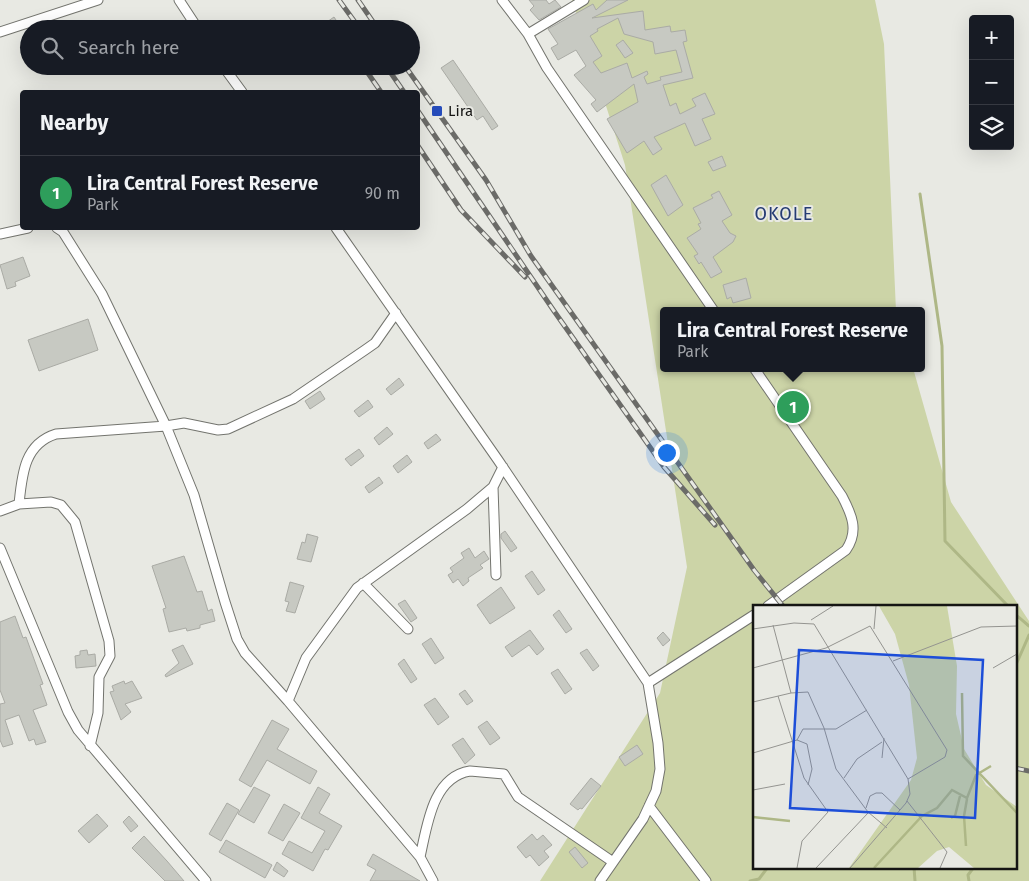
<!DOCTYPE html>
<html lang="en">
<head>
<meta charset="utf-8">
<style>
	:root { --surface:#171b24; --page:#20242c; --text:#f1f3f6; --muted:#9ea1a6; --line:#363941; --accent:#96a8db }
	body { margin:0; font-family:"Fira Sans",sans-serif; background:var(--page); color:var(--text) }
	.controls { position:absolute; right:15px; top:15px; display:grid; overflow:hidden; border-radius:5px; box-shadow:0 5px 20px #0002 }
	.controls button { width:45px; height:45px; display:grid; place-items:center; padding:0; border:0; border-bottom:1px solid var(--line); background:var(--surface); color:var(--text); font:25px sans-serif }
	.you { position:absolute; left:666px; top:452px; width:18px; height:18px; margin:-12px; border:4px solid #fff; border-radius:50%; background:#1a73e8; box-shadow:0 0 0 8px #1a73e833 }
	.badge { display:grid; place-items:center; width:32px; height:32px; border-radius:50%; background:var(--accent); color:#fff; font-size:16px; font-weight:700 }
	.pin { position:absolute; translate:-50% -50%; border:2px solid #fff; box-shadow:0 1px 5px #0006 }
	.popup { position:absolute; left:660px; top:307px; width:265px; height:65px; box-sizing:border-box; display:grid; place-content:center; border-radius:5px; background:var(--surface); filter:drop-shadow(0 1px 4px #0005); font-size:16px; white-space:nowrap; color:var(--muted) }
	.popup b { font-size:19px; color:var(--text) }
	.popup::after { content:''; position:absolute; left:50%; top:100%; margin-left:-10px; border:10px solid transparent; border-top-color:var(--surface) }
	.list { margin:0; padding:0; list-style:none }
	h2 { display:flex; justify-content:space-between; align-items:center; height:65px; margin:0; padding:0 20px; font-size:21px }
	h2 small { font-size:16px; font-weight:400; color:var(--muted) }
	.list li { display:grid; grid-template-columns:32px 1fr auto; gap:15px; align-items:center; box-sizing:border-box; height:75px; padding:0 20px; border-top:1px solid var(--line) }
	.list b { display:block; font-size:19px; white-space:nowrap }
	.list p { margin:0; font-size:16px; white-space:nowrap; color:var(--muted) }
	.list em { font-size:16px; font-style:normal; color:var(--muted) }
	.icon { flex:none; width:28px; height:28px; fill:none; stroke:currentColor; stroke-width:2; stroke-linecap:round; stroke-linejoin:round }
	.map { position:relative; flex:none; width:1029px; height:881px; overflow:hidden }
	.search { position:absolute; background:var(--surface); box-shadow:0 5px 20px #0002; left:20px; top:20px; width:400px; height:55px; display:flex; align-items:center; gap:12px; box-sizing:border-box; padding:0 18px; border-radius:28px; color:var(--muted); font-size:19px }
	.panel { position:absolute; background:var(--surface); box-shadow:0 5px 20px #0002; left:20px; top:90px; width:400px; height:140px; border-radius:5px }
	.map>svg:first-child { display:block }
	.green { fill:#ccd4a7; fill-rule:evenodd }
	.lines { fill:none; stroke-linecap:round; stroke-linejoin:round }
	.stream { stroke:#aeb786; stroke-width:3 }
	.building { fill:#c7c9c2; stroke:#aaaba5; fill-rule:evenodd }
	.street-casing { stroke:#73746e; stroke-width:11 }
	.street { stroke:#fff; stroke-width:9 }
	.rail-casing { stroke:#6b6b68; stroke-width:5 }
	.rail { stroke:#e8e9e3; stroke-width:3; stroke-dasharray:9; stroke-linecap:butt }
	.poi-dot { fill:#264cbb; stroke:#e8e9e3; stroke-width:2 }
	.labels { text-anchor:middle; stroke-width:4; stroke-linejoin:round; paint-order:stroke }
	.poi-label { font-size:15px; fill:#151513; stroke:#e8e9e3; text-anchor:start }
	.quarter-label { font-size:18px; letter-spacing:1px; fill:#253c73; stroke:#e8e9e3 }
	.inset-river { fill:none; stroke:#aeb786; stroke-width:2.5 }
	.inset-road { fill:none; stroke:#949490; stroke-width:1 }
	.view { fill:#1d4ed8; fill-opacity:0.15; stroke:#1d4ed8; stroke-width:2.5 }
	.inset-edge { fill:none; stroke:#151513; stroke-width:2.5 }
</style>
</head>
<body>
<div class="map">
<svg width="1029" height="881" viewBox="0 0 1029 881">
	<rect width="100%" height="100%" fill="#e8e9e3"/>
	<path class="green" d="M572 0H875L884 44 896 311H664V368H913L951 502 1029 621V881H540L660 693 687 567 625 165ZM754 606H1015V867H754Z"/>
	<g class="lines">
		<path class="stream" d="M920 194 942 346 945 541 1008 606
			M1015 614 1029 626
			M1015 667 1029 635
			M914 867 915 881
			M750 881 759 879 768 867
			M969 881 968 875 974 867"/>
	</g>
	<path class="building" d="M529 0H546L549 4 555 0 561 7 539 20 530 10 534 6Z
		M607 0H628L592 18 643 11 645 30 670 26 671 32 685 30 687 41 683 42 693 78 663 85 670 106 676 103 680 114 696 106 692 99 705 93 715 114 702 119 711 139 695 146 685 123 654 137 662 149 653 155 644 141 627 153 607 119 638 102 634 84 597 112 591 104 596 100 574 75 586 66 576 50 558 60 551 48 558 44 548 29 593 4 596 10ZM618 18 624 34 653 42 655 54 676 50 682 72 660 77 661 80 647 84 644 77 648 74 647 71 632 78 627 63 601 73 593 62 602 56 590 36 598 31 597 29Z
		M334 17 342 29H317Z
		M623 40 633 53 625 58 616 45Z
		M453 60 498 126 492 130 483 116 477 120 441 68Z
		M722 156 726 166 713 171 708 162Z
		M666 175 683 205 668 216 651 185Z
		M719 191 732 215 722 221 730 233 736 236 733 242 713 257 722 272 711 278 701 262 699 264 694 256 698 254 687 238 701 229 698 224 701 223 693 208 713 198 711 195Z
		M23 257 30 276 15 282 16 286 7 289 0 265Z
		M746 278 751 298 733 303 731 297 727 299 723 285Z
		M88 319 98 350 39 371 28 340Z
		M399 378 404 385 391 395 386 389Z
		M320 391 325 399 310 409 305 401Z
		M368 400 373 407 359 417 354 411Z
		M387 427 393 434 379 445 374 438Z
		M436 434 441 440 428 449 424 443Z
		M359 449 364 456 351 466 345 459Z
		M407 455 412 462 398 473 393 466Z
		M379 477 383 483 369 493 365 487Z
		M505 531 517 548 511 552 501 538V534Z
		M307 534 318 537 311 562 297 559 302 542 305 543Z
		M469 548 475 558 484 551 489 559 480 565 483 568 468 578 469 581 463 586 458 579 453 583 448 575 453 572 450 568 464 558 461 553Z
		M184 556 197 592 202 591 208 611 212 609 215 621 200 625V628L187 631 186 628 169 632 163 609 166 608 152 566Z
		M532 571 545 590 538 595 525 576Z
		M290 582 304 586 295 613 286 611 289 602 285 601Z
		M501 587 515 608 490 624 477 605Z
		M405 600 417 618 411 622 398 604Z
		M559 610 572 629 566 633 553 615Z
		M15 616 23 638 26 637 43 684 40 685 47 705 33 710 46 742 36 745 34 739 29 741 19 715 5 720 13 744 3 747 0 740V704L5 703 0 690V622Z
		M530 630 544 649 537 655 529 645 512 657 505 647Z
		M663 632 670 640 663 646 657 638Z
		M431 638 444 658 435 664 422 644Z
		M183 645 193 664 166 677 165 675 179 663 172 650Z
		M587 649 599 666 593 671 580 653Z
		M87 650 88 655 95 654 96 666 76 668 75 656 80 655V651Z
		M404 659 417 679 411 683 398 664Z
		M558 669 572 689 565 694 551 673Z
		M124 681 125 684 132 681 142 698 125 704 131 712 121 720 110 692 114 691 112 686Z
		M465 690 473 701 467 705 459 694Z
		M435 698 449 717 438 725 424 705Z
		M272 720 289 729 277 749 317 771 310 784 267 760 251 787 239 780Z
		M487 721 500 738 490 745 478 727Z
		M463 738 475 755 465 764 452 745Z
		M637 745 643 754 625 766 619 757Z
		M591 778 601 786 582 809 580 808 578 810 570 804Z
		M254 787 270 795 254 823 238 814Z
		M318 787 330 794 319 813 342 826 328 850 325 849 313 871 282 854 289 841 312 853 325 831 301 818Z
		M227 803 239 810 221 841 209 834Z
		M284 804 300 813 283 841 268 833Z
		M97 814 108 826 89 843 78 831Z
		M129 816 138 826 131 832 123 822Z
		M532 834 537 840 543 835 552 845 544 851 549 857 539 866 530 855 526 858 517 847Z
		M144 836 167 861 184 881H165L132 848Z
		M226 840 272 865 265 878 219 852Z
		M575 847 588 863 582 868 569 852Z
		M373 854 420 881H370L376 870 367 865Z
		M277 862 288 871 284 877 273 870Z"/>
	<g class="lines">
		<defs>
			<path id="street" d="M179 0 198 29
				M502 0 528 34 547 68 714 311
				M0 32 98 0
				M528 34 584 0
				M223 66 242 92
				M57 228 63 232 102 294 166 426 194 495 225 602 237 639 245 653 288 701 420 857 433 881
				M336 228 498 460 648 683 658 743 660 769 656 791 643 819 600 881
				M0 234 28 228
				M754 368 842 496C852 515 859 531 846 550L768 606
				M19 504 51 502 61 505 75 522 109 641 110 656 99 677 98 713 90 746
				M0 511 19 504C22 475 24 444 56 434L166 426 184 423 218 430 228 429 293 399 365 350 375 343 396 313
				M0 548 68 712 78 730 206 881
				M496 575 493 487 503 467
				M363 583 408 629
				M648 683 754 615
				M288 701 306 658 357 588 467 509 493 487
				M649 806 706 881
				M420 857C427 827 432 777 470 771L504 774 518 797 613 862"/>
		</defs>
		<use href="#street" class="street-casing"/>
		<use href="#street" class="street"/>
		<defs>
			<path id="rail" d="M339 0 360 29
				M358 0 378 29
				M363 66 381 92
				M386 66 404 92
				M405 66 486 180 531 256 754 570 783 606
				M418 111 554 311 664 467 715 525
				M418 146 461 210 525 277
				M1015 768 1029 771"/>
		</defs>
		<use href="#rail" class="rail-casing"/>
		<use href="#rail" class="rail"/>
	</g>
	<rect class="poi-dot" x="431" y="105" width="12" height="12" rx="2.5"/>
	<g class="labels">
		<g class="poi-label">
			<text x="448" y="116">Lira</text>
		</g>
		<g class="quarter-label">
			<text x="784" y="220">OKOLE</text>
		</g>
	</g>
	<g transform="translate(753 605)">
		<rect width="264" height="264" fill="#e8e9e3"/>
		<path d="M126 1H194L204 61 203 109 211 144 233 180 264 202V263H221L196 242 184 246 165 263H96L158 175 164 153 156 80 142 29Z" fill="#ccd4a7"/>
		<path class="inset-river" d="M209 88 210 151 264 208M0 212 37 216M198 213 202 211 207 191M213 241 211 211 214 194M121 263 169 211 184 203 199 185 214 193 223 170 238 161"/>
		<path class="inset-road" d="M58 15 80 1M0 24 41 18 61 19 155 174 157 189 153 198 97 263M121 24 123 1M140 56 228 22 264 21M0 63 73 43 117 21 194 145 192 152 155 174M240 63 264 49M38 88 55 87 71 123 83 164 115 207 134 223M25 91 51 173 75 207 49 236 44 263M0 97 38 88 20 20M44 135 54 139 59 164 55 180M0 148 44 135 50 124H83L114 105M129 153 131 133M91 173 104 154 129 137M0 185 32 179M154 196 194 247 187 263M113 203 117 191 123 188H129L147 205M63 263 115 208"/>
		<path class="view" d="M46 45 230 55 222 213 37 203Z"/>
		<rect width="264" height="264" class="inset-edge"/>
	</g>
</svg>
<div class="controls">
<button>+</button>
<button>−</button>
<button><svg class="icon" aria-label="layers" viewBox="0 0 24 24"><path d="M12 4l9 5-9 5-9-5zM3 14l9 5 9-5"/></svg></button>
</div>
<div class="you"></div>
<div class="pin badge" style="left:793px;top:407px;background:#2e9e5b">1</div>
<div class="popup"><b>Lira Central Forest Reserve</b>Park</div>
<div class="search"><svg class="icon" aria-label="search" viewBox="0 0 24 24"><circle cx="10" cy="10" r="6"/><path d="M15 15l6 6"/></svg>Search here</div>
<section class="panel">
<h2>Nearby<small></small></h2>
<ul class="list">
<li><span class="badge" style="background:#2e9e5b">1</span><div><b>Lira Central Forest Reserve</b><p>Park</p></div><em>90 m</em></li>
</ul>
</section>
</div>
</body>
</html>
